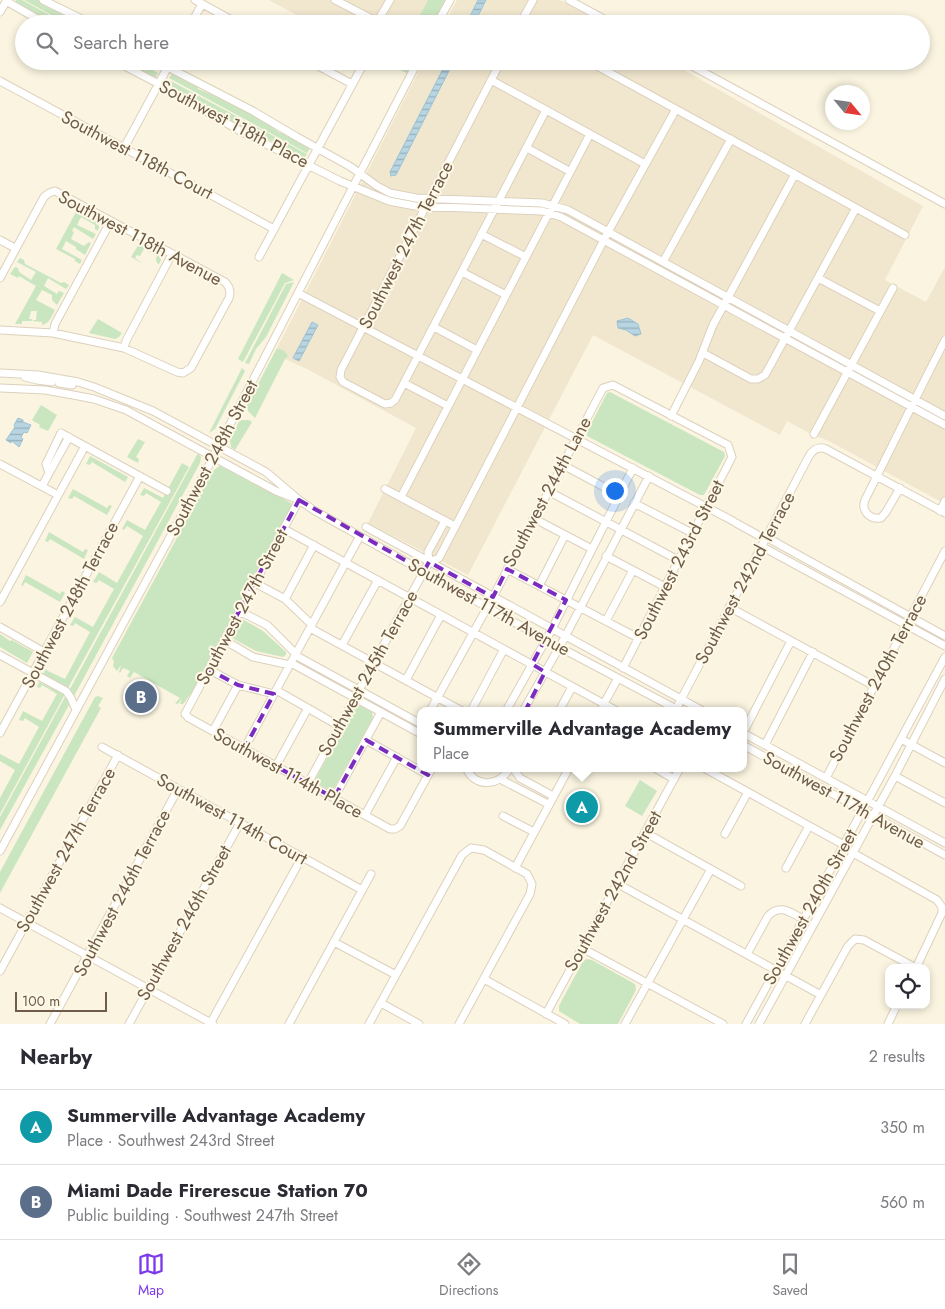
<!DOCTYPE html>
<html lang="en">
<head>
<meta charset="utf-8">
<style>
	:root { --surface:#fff; --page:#f2f2f3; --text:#2b2b33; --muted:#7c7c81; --line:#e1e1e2; --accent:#7c3aed }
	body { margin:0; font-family:Jost,sans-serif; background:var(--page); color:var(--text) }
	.controls { position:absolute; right:15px; bottom:15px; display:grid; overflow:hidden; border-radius:10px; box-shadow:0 2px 8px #0003 }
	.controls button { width:45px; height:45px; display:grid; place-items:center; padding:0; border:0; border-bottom:1px solid var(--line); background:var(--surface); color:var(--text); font:25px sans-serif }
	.compass { position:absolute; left:825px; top:85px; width:45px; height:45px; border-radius:50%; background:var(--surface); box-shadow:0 2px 8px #0003; rotate:119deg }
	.scale { position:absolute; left:15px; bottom:12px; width:92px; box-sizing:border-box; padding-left:5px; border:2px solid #6f5c49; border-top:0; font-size:14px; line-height:18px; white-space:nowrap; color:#6f5c49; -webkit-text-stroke:4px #fef8e6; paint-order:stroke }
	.you { position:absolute; left:614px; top:490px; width:18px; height:18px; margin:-12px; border:4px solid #fff; border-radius:50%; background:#1a73e8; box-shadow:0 0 0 8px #1a73e833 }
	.badge { display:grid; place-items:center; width:32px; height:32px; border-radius:50%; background:var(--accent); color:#fff; font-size:16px; font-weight:700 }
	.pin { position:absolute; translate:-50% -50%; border:2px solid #fff; box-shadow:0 1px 5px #0006 }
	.popup { position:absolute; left:417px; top:707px; width:330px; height:65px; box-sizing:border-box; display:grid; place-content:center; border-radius:10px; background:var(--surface); filter:drop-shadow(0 1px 4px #0005); font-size:16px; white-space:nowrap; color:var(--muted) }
	.popup b { font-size:19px; color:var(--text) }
	.popup::after { content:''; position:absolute; left:50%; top:100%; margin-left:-10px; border:10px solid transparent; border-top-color:var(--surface) }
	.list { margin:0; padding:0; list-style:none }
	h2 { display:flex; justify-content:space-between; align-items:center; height:65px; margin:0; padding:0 20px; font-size:21px }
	h2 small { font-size:16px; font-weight:400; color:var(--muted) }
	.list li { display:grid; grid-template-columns:32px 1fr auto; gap:15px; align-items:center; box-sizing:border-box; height:75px; padding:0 20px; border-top:1px solid var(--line) }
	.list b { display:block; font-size:19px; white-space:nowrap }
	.list p { margin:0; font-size:16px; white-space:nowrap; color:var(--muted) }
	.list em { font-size:16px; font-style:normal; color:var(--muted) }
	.icon { flex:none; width:28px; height:28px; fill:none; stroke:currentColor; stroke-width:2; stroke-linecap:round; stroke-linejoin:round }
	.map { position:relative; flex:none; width:945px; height:1024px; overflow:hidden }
	.search { position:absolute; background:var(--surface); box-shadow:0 2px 8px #0003; left:15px; right:15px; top:15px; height:55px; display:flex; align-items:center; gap:12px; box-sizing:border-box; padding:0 18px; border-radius:28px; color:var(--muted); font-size:19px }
	.sheet { height:215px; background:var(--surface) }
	nav { display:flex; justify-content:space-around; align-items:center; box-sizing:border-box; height:70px; border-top:1px solid var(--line); background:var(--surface); font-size:14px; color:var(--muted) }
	nav a { display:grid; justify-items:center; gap:2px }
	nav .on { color:var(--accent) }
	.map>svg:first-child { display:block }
	.residential { fill:#f1e7cf }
	.green { fill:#cae6c0 }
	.water { fill:url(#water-rules); stroke:#9ec3d3 }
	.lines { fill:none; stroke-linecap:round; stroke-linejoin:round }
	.minor-casing { stroke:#ddd1bd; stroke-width:9 }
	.minor { stroke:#fff; stroke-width:7 }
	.marked { fill:none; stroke:#7b2cbf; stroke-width:4; stroke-dasharray:10 6; stroke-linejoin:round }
	.labels { text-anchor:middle; stroke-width:4; stroke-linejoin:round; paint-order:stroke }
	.street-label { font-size:18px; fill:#6f5c49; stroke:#fef8e6 }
</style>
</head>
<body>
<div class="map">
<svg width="945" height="1024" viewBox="0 0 945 1024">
	<defs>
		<pattern id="water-rules" width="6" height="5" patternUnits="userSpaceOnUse" patternTransform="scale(1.25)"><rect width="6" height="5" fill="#b7d5e2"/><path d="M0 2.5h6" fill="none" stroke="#99b0b9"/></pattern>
	</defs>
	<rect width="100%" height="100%" fill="#faf4e0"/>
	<path class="residential" d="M269 0H428L415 24H313Z
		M457 0H560L602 24H444Z
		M424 61H668L923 206 885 280 926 302 945 267V504L829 441 811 434 787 421 780 435 593 335 468 575 368 523 416 428 307 369 285 359V351L277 348Z"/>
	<path class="green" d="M16 0H22L66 24H54L42 16 39 17 16 3Z
		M24 0H38L47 7 86 24H68Z
		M428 0H445L433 24H415Z
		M124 61H136L158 73 156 77H151L126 63Z
		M396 61H414L407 73 393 67Z
		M172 74 197 86 198 89 215 96H218L264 121 280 133 283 132 308 147 310 148 307 153 169 78Z
		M169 80 307 154 304 159 276 145V143L258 135 256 136 210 111 209 108 193 98 190 99 168 86 166 84Z
		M77 210 96 221 99 226 98 231 95 229V225L81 217 77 225 96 234 93 239 74 227 72 231 74 232 71 239 84 246 89 242 91 243 85 255 76 249V247L66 241 62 249 82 260 80 264 75 261V259L56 249Z
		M139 244 159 255 161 260 159 264 157 263 156 259 157 256 144 249 140 256 137 255 135 258 143 264 131 257Z
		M20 258 24 260 25 264 61 283 64 282 69 285 66 289 48 278 44 286 57 294 59 291 64 293 57 305 52 300V295L42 290 36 300 55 310C52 316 49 324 42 325V322L33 321V320H36L37 311H31L29 319H32V321H22V324H15L36 286 19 276 18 278 10 274 15 267 18 268 19 272 31 280 36 272 17 262Z
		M282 273 294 280 285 283 243 362 238 359Z
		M294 282 266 337 256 349 249 364 245 363 286 284Z
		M98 319 122 333 119 337 115 339 89 333Z
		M277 348 285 351 288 356 285 359 255 418 248 411 247 405Z
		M242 368 245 371 215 429 209 433Z
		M610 392 724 452 725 456 704 495H700L587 436V432L607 393Z
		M41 405 57 415 48 431 39 427 40 425 32 420Z
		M242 420H249L252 422 235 450 231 447 230 440 239 421Z
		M138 439 145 442 136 457 139 459 138 463 127 457Z
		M198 453 201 457 200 463 74 696 70 689Z
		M90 456 128 477 125 482 92 462 90 465 86 464Z
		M182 463 189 467 68 688 43 674 46 669 48 671 65 679 90 632 75 623 73 626 70 625 75 617 93 627 114 589 99 580 97 583 93 582 99 572 117 583 143 536 127 526 124 530 122 529 127 520 145 530 161 502 146 493 144 496 140 495 144 488 163 498Z
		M219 466H224L291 503 293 506 196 687 183 704H180L182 698 178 704 175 703 180 698 134 672 130 678 127 676 130 671 123 668 120 673 119 672 121 665 117 671 113 666 114 661 112 658 213 471Z
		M73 489 107 508 109 505 112 506 107 515 74 496 72 499 68 498Z
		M49 532 83 552 85 549 88 550 84 559 50 539 48 542 45 541Z
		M26 575 60 594 62 591 65 593 60 602 25 582 23 586 21 585Z
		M242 619 263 631 286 652V655L283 657 256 651 232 638Z
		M0 634 10 641 12 640 33 652 27 663 0 647Z
		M39 682 65 694 0 814V798L15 770 0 761V754L19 764 39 727 25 718 23 721 19 720 23 711 42 721 57 694 42 685 40 688 37 687Z
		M66 695 69 705 0 830V817Z
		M98 696 103 698 98 706 101 708 0 893V872L95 697Z
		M359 704 372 712 373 718 333 790H329L316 783 315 780 351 713 356 705Z
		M640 780 657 791 642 816 625 806Z
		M586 959 592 960 635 984 636 990 618 1024H580L559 1011V1006L561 1002 582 963Z"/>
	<path class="water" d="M478 0H486L474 24H466Z
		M447 61H454L396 175 391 176 390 172Z
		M628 318 638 324 641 334 635 336 626 330 618 328 617 321Z
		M312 322 318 325 299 361 293 358Z
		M18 418 23 420V422L31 425 27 433 24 432 21 437 23 439 19 447 12 441 11 443 6 440 15 427 14 425Z"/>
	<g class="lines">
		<defs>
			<path id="minor" d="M43 0 92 24
				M195 0 239 24
				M335 0 374 20 380 17 390 0
				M569 0 613 24
				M6 1 46 24
				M0 12 7 0
				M191 24 202 4
				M437 24 450 0
				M520 24 533 0
				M115 61 159 84 242 132 340 181 389 201 415 206 542 211 561 217 945 425
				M156 61 253 111 297 137 351 167 377 186 390 193 416 198 542 203 568 210 945 416
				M309 61 352 84
				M501 61 341 370 340 377 343 382 385 404 391 403 395 400 546 110
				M588 61 754 152
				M683 61 945 204
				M491 80 645 164
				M0 81 274 229
				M124 148 171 61
				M527 148 569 171
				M758 154 905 235
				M481 234 526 257
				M0 240 15 248
				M259 257 365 61
				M663 262 731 139
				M462 272 506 295
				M0 278 44 197 49 193 55 191 225 282C230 287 231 292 229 298L191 368 183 373 177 372 124 348 53 333 0 330
				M818 278 880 311
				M298 293 733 521
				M434 327 477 350
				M53 333 55 324 107 228 112 222
				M124 348 126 341 172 254
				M703 353 751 379H758L765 375 856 208
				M0 373 38 375 78 382 94 387 153 411 266 472 299 500 315 511 546 640 680 711
				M25 377 37 380 52 382
				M59 383 72 385
				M404 383 448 406
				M0 388 45 390 73 395 94 399 126 410 276 491 294 498
				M671 416 699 361 713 325 795 174
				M814 434 893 288
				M0 464 58 495
				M561 464 619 495
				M49 473 46 464 61 433 167 491
				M42 486 69 437
				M900 488 886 512 881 518C869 520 861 510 865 500 892 446 918 393 945 340
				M385 489 455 526
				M548 491 678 560
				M401 497 590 134
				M299 500 185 714 189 718 390 829H395L400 826 432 768
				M634 503 692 533
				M940 511 945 501
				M533 518 592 549
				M736 523 765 539
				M366 527 703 711
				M284 529 617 711
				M766 537 945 636
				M761 546 945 646
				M606 556 665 587
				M429 562 439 558 608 232 676 109
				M429 562 428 552 445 521
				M507 569 638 638
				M255 583 285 599 312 625
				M539 586 565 535
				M493 597 603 388 613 385 728 445 732 457 623 668
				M285 599 314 545
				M0 602 85 446
				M729 607 874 686
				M239 611 267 625 296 654
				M606 621 633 570
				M0 627 44 652
				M310 628 462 711
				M224 640 253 657 290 665
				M342 645 378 580
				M0 655 66 691 71 698 76 710
				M295 655 421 724
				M291 663 421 734
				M208 669 238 685 274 694
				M406 680 441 615
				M276 690 339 726
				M676 709 808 458C812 450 818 446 826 449L945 513
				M430 711 488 606
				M471 711 504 649
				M506 711 552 629 633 468
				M523 711 565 637 649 476
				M559 711 572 687
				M600 711 618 678
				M213 731 238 685
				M0 733 140 476
				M743 733 945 843
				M743 733 791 641
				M901 739 945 763
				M366 740 428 775
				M743 745 945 855
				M765 745 813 652
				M102 747 362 890
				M244 749 360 536
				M276 766 308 708
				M466 768C476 789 499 786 510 768
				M513 768 520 778 553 796
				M655 768 674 779
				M704 768 844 845
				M895 776 945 803
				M826 778 945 551
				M500 779 548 804
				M308 783 429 562
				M334 798 381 712
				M365 815 397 757
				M503 816 534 832
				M646 833 741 886
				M725 834 748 792
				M0 851 209 465 418 61
				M853 853 937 900 942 907V913L916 968
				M515 868 569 768
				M786 868 809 826
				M618 884 821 995
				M0 908 213 1024
				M334 942 396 975
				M582 948 723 1024
				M747 954 768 916C780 903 791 913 803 919
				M0 971 118 755
				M484 979 565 1024
				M381 1003 419 1024
				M546 1014 680 768
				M50 1024 178 789
				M129 1024 240 823
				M210 1024 302 857
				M289 1024 371 874
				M369 1024 462 855 471 848 484 850 527 874 532 884 530 894 459 1024
				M625 1024 711 869
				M746 1024 820 889 945 657
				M759 1024 895 776 945 679
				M805 1024 848 946 855 939 864 940 916 968
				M888 1024 897 1005"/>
		</defs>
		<use href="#minor" class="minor-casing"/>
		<use href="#minor" class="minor"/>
	</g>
	<path class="marked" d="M299 500 424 571 429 562 493 597 507 569 566 600 532 664 545 672 510 741 500 732H485L472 741 465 758 444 746 428 775 366 740 334 798 244 749 274 694 238 685 208 669Z"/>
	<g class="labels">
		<g class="street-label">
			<text transform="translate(234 124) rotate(28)" y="6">Southwest 118th Place</text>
			<text transform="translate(137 155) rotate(28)" y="6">Southwest 118th Court</text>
			<text transform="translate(140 238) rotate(28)" y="6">Southwest 118th Avenue</text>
			<text transform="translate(406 245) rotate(-63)" y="6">Southwest 247th Terrace</text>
			<text transform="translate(212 458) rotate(-62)" y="6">Southwest 248th Street</text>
			<text transform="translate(547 492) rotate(-62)" y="6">Southwest 244th Lane</text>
			<text transform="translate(679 560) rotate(-63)" y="6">Southwest 243rd Street</text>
			<text transform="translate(745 578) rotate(-62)" y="6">Southwest 242nd Terrace</text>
			<text transform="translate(70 605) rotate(-62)" y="6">Southwest 248th Terrace</text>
			<text transform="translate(242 607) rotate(-62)" y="6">Southwest 247th Street</text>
			<text transform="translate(489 607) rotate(29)" y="6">Southwest 117th Avenue</text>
			<text transform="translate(368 673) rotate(-61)" y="6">Southwest 245th Terrace</text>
			<text transform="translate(878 678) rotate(-62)" y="6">Southwest 240th Terrace</text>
			<text transform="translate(288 773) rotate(29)" y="6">Southwest 114th Place</text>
			<text transform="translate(844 800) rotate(29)" y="6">Southwest 117th Avenue</text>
			<text transform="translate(232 819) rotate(29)" y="6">Southwest 114th Court</text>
			<text transform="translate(66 850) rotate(-61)" y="6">Southwest 247th Terrace</text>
			<text transform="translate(613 891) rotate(-61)" y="6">Southwest 242nd Street</text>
			<text transform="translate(122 893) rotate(-62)" y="6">Southwest 246th Terrace</text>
			<text transform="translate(810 907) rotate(-61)" y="6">Southwest 240th Street</text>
			<text transform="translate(184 923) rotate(-61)" y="6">Southwest 246th Street</text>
		</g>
	</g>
</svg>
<div class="controls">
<button><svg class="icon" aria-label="locate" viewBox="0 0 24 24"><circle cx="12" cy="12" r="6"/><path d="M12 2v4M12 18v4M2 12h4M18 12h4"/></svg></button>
</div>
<svg class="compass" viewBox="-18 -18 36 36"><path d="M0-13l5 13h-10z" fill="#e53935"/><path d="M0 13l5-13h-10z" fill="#7c7c81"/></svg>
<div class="scale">100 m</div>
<div class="you"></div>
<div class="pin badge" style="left:582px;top:807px;background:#0f9aa8">A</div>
<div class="popup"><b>Summerville Advantage Academy</b>Place</div>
<div class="pin badge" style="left:141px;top:697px;background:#5c6f8a">B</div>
<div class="search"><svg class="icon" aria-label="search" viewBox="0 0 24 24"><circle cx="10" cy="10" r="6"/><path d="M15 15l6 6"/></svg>Search here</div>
</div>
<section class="sheet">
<h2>Nearby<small>2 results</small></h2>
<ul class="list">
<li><span class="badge" style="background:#0f9aa8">A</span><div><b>Summerville Advantage Academy</b><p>Place · Southwest 243rd Street</p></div><em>350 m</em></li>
<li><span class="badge" style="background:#5c6f8a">B</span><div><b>Miami Dade Firerescue Station 70</b><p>Public building · Southwest 247th Street</p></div><em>560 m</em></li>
</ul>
</section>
<nav>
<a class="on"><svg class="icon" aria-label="map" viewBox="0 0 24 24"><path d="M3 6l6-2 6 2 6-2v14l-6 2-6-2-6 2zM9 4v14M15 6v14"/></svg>Map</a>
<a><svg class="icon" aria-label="directions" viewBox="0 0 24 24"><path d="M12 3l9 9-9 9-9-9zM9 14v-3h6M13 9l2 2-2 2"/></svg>Directions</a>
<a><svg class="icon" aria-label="saved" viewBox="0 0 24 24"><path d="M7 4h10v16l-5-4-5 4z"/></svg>Saved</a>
</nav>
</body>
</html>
